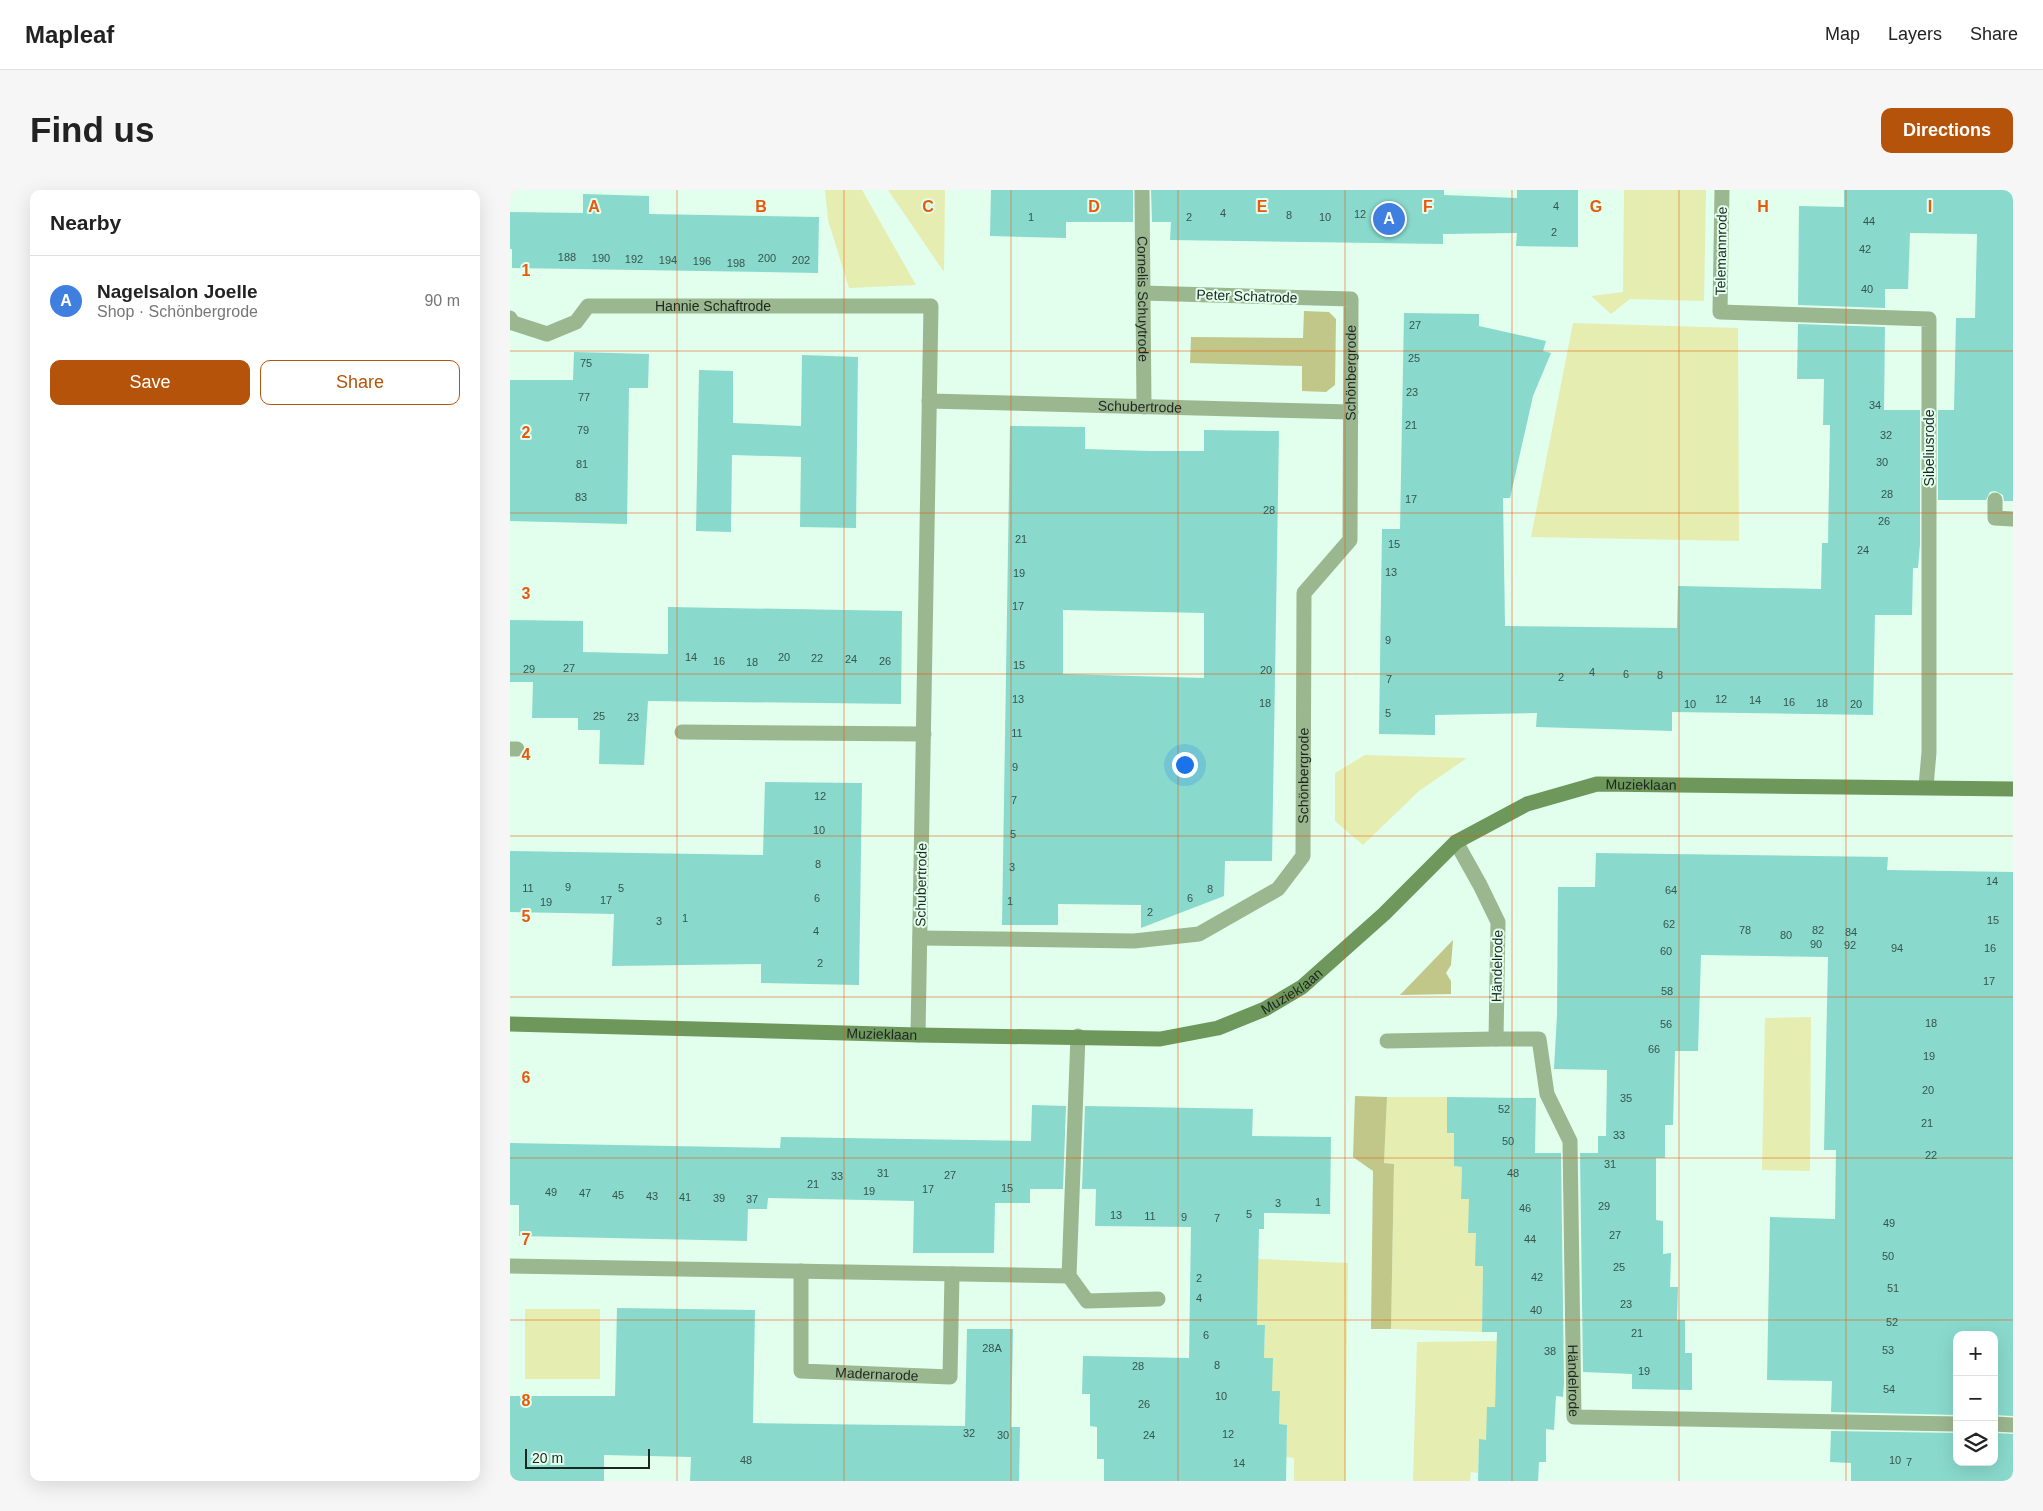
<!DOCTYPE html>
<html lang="en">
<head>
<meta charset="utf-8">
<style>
	:root { --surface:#fff; --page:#f6f6f6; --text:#222; --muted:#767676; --line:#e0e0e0; --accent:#b45309 }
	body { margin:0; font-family:Helvetica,sans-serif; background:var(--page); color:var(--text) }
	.controls { position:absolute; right:15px; bottom:15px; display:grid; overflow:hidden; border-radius:10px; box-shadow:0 5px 20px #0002 }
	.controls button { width:45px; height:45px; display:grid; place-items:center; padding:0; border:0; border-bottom:1px solid var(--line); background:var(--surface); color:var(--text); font:25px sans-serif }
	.scale { position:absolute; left:15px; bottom:12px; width:125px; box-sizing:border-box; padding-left:5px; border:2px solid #1d2721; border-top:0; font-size:14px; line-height:18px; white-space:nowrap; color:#1d2721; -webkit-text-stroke:4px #e2feed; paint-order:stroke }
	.you { position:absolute; left:674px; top:574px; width:18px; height:18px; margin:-12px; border:4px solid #fff; border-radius:50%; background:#1a73e8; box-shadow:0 0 0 8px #1a73e833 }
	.badge { display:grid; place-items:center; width:32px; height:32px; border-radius:50%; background:var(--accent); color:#fff; font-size:16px; font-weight:700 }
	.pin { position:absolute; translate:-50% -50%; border:2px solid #fff; box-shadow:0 1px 5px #0006 }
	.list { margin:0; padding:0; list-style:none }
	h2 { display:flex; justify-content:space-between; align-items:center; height:65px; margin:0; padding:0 20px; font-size:21px }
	h2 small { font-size:16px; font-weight:400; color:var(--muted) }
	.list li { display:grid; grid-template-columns:32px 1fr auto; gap:15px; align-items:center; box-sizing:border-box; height:90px; padding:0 20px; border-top:1px solid var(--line) }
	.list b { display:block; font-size:19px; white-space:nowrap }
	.list p { margin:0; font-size:16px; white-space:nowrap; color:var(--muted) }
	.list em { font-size:16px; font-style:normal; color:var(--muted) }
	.actions { display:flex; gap:10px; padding:15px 20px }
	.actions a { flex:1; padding:11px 0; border:1px solid var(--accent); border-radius:10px; text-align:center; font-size:18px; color:var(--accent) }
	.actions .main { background:var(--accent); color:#fff }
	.icon { flex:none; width:28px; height:28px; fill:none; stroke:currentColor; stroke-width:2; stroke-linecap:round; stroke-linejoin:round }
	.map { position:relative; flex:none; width:1503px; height:1291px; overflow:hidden; border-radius:10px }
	header { display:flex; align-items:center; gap:30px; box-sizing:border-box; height:70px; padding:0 25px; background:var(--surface); border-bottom:1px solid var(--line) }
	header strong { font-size:24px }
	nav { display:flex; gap:28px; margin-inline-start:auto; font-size:18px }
	.intro { display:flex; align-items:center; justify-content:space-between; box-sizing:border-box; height:120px; padding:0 30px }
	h1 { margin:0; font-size:35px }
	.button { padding:12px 22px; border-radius:10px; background:var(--accent); color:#fff; font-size:18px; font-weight:700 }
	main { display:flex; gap:30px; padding:0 30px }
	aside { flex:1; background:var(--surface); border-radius:10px; box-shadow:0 5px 20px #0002 }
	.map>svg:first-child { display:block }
	.green { fill:#e6edb0 }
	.forest { fill:#c1c789 }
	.building { fill:#89dacd; fill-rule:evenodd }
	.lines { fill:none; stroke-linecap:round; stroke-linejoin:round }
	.lane { stroke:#9bb78f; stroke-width:15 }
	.street { stroke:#9bb78f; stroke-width:15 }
	.secondary { stroke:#6e975b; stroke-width:15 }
	.grid { fill:none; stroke:#e8590c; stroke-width:1; stroke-opacity:0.55 }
	.labels { text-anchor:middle; stroke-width:4; stroke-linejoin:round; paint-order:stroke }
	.number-label { font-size:11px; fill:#38544c }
	.street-label { font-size:14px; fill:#1d2721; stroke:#e2feed }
	.grid-label { font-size:16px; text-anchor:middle; font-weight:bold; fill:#e8590c; stroke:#e2feed; stroke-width:4; stroke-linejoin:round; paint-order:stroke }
</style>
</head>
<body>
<header>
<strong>Mapleaf</strong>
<nav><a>Map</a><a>Layers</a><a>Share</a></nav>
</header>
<div class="intro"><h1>Find us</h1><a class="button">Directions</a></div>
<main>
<aside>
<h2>Nearby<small></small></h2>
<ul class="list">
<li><span class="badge" style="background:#3f7fe0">A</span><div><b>Nagelsalon Joelle</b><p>Shop · Schönbergrode</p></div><em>90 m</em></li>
</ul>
<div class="actions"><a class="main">Save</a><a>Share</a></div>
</aside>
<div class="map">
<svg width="1503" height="1291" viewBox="0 0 1503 1291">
	<rect width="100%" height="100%" fill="#e2feed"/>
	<path class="green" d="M315 0H352L406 95 339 98 318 30Z
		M378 0H435L434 82Z
		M1114 0H1196L1194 111 1120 109 1101 124 1081 106 1113 102Z
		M1063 133 1228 138 1229 351 1021 347Z
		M855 565 957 568 909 601 853 655 825 631V583Z
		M1301 827 1300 981 1252 980 1255 828Z
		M877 907H937V943H944V976L952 977 951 1009H959L973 1076 972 1142 881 1139 884 974 874 973Z
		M748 1069 838 1073 835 1291H784V1268L776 1267 777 1235 769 1234 770 1201H762L754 1168 755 1135H747Z
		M15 1119H90V1189H15Z
		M987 1151 985 1217 976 1250H969L968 1283 961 1282 960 1291H903L907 1152Z"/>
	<path class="forest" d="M794 121 819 122 826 129 825 195 816 202 792 201V176L680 173 681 147 793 148Z
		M943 750 941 775 936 783 941 791V804L890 805Z
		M845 906 877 907 874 973 884 974 881 1139H861L863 981 843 967Z"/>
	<path class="building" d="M481 0H623V32H556V48L480 46Z
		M641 0H934V5L1007 8V0H1068V57L1006 56 1007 43 933 44V54L660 50 661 32H642Z
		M1334 0H1503V311H1494L1493 305 1485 301 1480 302 1476 310H1428V220H1444L1446 128H1465L1467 44 1400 43 1398 99H1375V118L1288 115 1289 16 1334 17Z
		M73 4 139 6V24L309 27 308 83 2 78V59H0V22L73 23Z
		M894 123 969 124V136L1036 151 1033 161 1041 163 1023 206 1000 308H993L995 436 1167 438 1168 396 1311 399 1312 353H1318L1320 235H1313L1314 189H1287L1288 134 1375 137 1374 220H1410V354L1408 378H1403L1402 425H1365L1363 525 1162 522V541L1026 537 1027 523 925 525V545L869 544 872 339H890Z
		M64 162 139 164 138 198H119L117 334 0 331V190H63Z
		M292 165 348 167 346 338 290 337 291 267 222 265 221 342 186 341 189 180 223 181V233L291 236Z
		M500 236 575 237V259L639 261H694V240L769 241 762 671H715L714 706 631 738V715L548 714V735H492ZM553 420 694 423V488L553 484Z
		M158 417 392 421 391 514 138 511 134 575 89 574 90 540H68V528H22L23 492H0V430L73 431V462L158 464Z
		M255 592 352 593 349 795 251 793V774L102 776 104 724 0 722V661L253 665Z
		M1086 663 1378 667 1377 680 1503 682V1226L1484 1225V1145H1447V1225L1321 1222 1322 1191 1257 1190 1260 1027 1325 1029 1326 960H1314L1318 767 1191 765 1188 861H1165L1163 935H1155V968H1146V1030L1153 1031V1064L1161 1063 1160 1097H1168L1167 1130H1175V1163H1182V1200L1122 1199V1184L1073 1182 1070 963H1088V946H1096L1097 880 1044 879 1047 825 1048 697H1085Z
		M937 907 1026 908 1025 963H1051L1054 1193 1053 1207 1046 1206 1044 1240 1036 1239V1272H1029L1028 1291H968L969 1249 976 1250 977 1217H985L987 1142H972L973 1076H965L966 1043H958L959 1009H951L952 977 944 976V943H937Z
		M522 915 556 916 553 999H520V1013H485L484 1063H403L404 1011 258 1008 257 1019H238L237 1051 9 1046V1015H0V953L270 958 271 947 521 951Z
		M575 916 743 919 742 946 821 947 820 1024 754 1023V1039H749L747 1135H755L754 1168H763L762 1201H770L769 1234 777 1235 776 1291H594V1269H587V1237L580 1236V1204H572L573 1166 679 1168 681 1037 585 1036 586 999H572Z
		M107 1118 245 1120 243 1233 455 1236 457 1139H503L501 1237H510L509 1291H180L181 1267 94 1265V1291H0V1206H105Z
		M1321 1241 1447 1243V1272H1484V1243L1503 1244V1291H1341V1273L1320 1272Z"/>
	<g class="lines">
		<path class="lane" d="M1485 310V328L1503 329"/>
		<g class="street">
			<path id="s1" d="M632 0 634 217"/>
			<path d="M1212 0 1210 122 1419 129V562L1416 597"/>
			<path id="s2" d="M0 128 3 133 37 144 66 132 78 116H421L408 845"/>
			<path id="s3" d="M419 211 841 222"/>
			<path d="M172 542 414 544"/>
			<path d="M0 559H7"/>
			<path id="s4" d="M946 652 970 695 988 732 986 849H1029L1037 904 1060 951 1064 1227 1447 1234"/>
			<path id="s5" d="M410 748 624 751 689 744 768 699 793 666 794 403 840 350 841 109 633 103"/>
			<path d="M568 846 559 1086 577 1111 648 1109"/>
			<path d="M877 851 986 849"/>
			<path d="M0 1076 559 1086"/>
			<path id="s6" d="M291 1081V1181L440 1187 442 1084"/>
			<path d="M1484 1234 1503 1235"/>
		</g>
		<path class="secondary" id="s7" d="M0 834 408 845 650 849 708 838 755 819 792 797 874 724 946 652 1017 614 1087 594 1503 599"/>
	</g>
	<path class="grid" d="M167 0V1291M334 0V1291M501 0V1291M668 0V1291M835 0V1291M1002 0V1291M1169 0V1291M1336 0V1291M0 161H1503M0 323H1503M0 484H1503M0 646H1503M0 807H1503M0 968H1503M0 1130H1503"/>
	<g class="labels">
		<g class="number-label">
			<text x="1046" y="20">4</text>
			<text x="713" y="27">4</text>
			<text x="850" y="28">12</text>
			<text x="779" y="29">8</text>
			<text x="521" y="31">1</text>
			<text x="679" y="31">2</text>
			<text x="815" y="31">10</text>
			<text x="1359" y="35">44</text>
			<text x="1044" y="46">2</text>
			<text x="1355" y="63">42</text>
			<text x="57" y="71">188</text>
			<text x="91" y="72">190</text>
			<text x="257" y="72">200</text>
			<text x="124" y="73">192</text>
			<text x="158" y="74">194</text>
			<text x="291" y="74">202</text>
			<text x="192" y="75">196</text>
			<text x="226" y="77">198</text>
			<text x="1357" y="103">40</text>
			<text x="905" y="139">27</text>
			<text x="904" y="172">25</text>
			<text x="76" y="177">75</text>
			<text x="902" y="206">23</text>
			<text x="74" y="211">77</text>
			<text x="1365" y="219">34</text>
			<text x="901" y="239">21</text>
			<text x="73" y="244">79</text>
			<text x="1376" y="249">32</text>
			<text x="1372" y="276">30</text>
			<text x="72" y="278">81</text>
			<text x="1377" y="308">28</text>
			<text x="71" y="311">83</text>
			<text x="901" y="313">17</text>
			<text x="759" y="324">28</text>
			<text x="1374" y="335">26</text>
			<text x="511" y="353">21</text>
			<text x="884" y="358">15</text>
			<text x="1353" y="364">24</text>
			<text x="881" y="386">13</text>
			<text x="509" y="387">19</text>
			<text x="508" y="420">17</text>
			<text x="878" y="454">9</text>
			<text x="181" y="471">14</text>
			<text x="274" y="471">20</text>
			<text x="307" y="472">22</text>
			<text x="341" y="473">24</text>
			<text x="209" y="475">16</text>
			<text x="375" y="475">26</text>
			<text x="242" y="476">18</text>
			<text x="509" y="479">15</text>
			<text x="59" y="482">27</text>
			<text x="19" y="483">29</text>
			<text x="756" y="484">20</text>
			<text x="1082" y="486">4</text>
			<text x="1116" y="488">6</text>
			<text x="1150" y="489">8</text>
			<text x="1051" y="491">2</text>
			<text x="879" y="493">7</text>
			<text x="508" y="513">13</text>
			<text x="1211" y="513">12</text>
			<text x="1245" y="514">14</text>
			<text x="1279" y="516">16</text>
			<text x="755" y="517">18</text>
			<text x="1312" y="517">18</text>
			<text x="1180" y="518">10</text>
			<text x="1346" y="518">20</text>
			<text x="878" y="527">5</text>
			<text x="89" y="530">25</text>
			<text x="123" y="531">23</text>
			<text x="507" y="547">11</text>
			<text x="505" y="581">9</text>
			<text x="310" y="610">12</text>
			<text x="504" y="614">7</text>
			<text x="309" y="644">10</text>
			<text x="503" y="648">5</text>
			<text x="308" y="678">8</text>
			<text x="502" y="681">3</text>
			<text x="1482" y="695">14</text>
			<text x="58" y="701">9</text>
			<text x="18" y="702">11</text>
			<text x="111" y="702">5</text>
			<text x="700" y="703">8</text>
			<text x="1161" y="704">64</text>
			<text x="307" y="712">6</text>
			<text x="680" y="712">6</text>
			<text x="96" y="714">17</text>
			<text x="500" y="715">1</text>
			<text x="36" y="716">19</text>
			<text x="640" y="726">2</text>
			<text x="175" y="732">1</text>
			<text x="1483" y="734">15</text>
			<text x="149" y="735">3</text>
			<text x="1159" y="738">62</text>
			<text x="1235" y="744">78</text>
			<text x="1308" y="744">82</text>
			<text x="306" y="745">4</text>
			<text x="1341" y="746">84</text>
			<text x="1276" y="749">80</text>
			<text x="1306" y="758">90</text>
			<text x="1340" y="759">92</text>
			<text x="1387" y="762">94</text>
			<text x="1480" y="762">16</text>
			<text x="1156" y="765">60</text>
			<text x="310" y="777">2</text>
			<text x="1479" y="795">17</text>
			<text x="1157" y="805">58</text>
			<text x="1421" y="837">18</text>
			<text x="1156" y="838">56</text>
			<text x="1144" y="863">66</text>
			<text x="1419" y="870">19</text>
			<text x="1418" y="904">20</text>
			<text x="1116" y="912">35</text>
			<text x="994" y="923">52</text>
			<text x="1417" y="937">21</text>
			<text x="1109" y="949">33</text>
			<text x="998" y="955">50</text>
			<text x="1421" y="969">22</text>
			<text x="1100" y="978">31</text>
			<text x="373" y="987">31</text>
			<text x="1003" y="987">48</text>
			<text x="440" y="989">27</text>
			<text x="327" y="990">33</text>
			<text x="303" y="998">21</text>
			<text x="497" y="1002">15</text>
			<text x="418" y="1003">17</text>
			<text x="359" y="1005">19</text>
			<text x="41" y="1006">49</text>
			<text x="75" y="1007">47</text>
			<text x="108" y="1009">45</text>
			<text x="142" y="1010">43</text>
			<text x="175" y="1011">41</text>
			<text x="209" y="1012">39</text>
			<text x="242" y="1013">37</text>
			<text x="808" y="1016">1</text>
			<text x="768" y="1017">3</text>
			<text x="1094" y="1020">29</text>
			<text x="1015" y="1022">46</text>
			<text x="739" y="1028">5</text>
			<text x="606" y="1029">13</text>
			<text x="640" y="1030">11</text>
			<text x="674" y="1031">9</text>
			<text x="707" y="1032">7</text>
			<text x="1379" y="1037">49</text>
			<text x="1105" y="1049">27</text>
			<text x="1020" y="1053">44</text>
			<text x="1378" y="1070">50</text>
			<text x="1109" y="1081">25</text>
			<text x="1027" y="1091">42</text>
			<text x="689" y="1092">2</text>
			<text x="1383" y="1102">51</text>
			<text x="689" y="1112">4</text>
			<text x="1116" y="1118">23</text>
			<text x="1026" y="1124">40</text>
			<text x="1382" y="1136">52</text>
			<text x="1127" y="1147">21</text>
			<text x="696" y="1149">6</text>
			<text x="482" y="1162">28A</text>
			<text x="1378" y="1164">53</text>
			<text x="1040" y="1165">38</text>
			<text x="707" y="1179">8</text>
			<text x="628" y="1180">28</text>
			<text x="1134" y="1185">19</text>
			<text x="1379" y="1203">54</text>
			<text x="711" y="1210">10</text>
			<text x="634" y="1218">26</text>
			<text x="459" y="1247">32</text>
			<text x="718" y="1248">12</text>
			<text x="493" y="1249">30</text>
			<text x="639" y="1249">24</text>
			<text x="236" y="1274">48</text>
			<text x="1385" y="1274">10</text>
			<text x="1399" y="1276">7</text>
			<text x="729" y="1277">14</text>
		</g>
		<g class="street-label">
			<text transform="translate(1211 61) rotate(-89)" y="5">Telemannrode</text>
			<text transform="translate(737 106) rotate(2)" y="5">Peter Schatrode</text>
			<text dy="5" stroke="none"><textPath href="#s1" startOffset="109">Cornelis Schuytrode</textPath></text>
			<text dy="5" stroke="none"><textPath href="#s2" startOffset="218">Hannie Schaftrode</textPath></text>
			<text dy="5" stroke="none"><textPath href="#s5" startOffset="912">Schönbergrode</textPath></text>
			<text dy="5" stroke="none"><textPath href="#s3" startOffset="211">Schubertrode</textPath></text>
			<text transform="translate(1419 258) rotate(-90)" y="5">Sibeliusrode</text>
			<text dy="5" stroke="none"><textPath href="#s5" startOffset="492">Schönbergrode</textPath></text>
			<text dy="5" stroke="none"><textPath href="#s7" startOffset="1212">Muzieklaan</textPath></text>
			<text transform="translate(411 695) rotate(-89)" y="5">Schubertrode</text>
			<text transform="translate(987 776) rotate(-89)" y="5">Händelrode</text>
			<text dy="5" stroke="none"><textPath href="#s7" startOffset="792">Muzieklaan</textPath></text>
			<text dy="5" stroke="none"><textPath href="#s7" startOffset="372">Muzieklaan</textPath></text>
			<text dy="5" stroke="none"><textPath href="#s6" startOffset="176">Madernarode</textPath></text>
			<text dy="5" stroke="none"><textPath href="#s4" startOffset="598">Händelrode</textPath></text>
		</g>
	</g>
	<g class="grid-label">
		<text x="84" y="22">A</text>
		<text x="251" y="22">B</text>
		<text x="418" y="22">C</text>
		<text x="584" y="22">D</text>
		<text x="752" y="22">E</text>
		<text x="918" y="22">F</text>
		<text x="1086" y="22">G</text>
		<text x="1253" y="22">H</text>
		<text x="1420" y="22">I</text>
		<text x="16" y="86">1</text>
		<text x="16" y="248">2</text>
		<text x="16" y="409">3</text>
		<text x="16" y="570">4</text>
		<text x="16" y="732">5</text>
		<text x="16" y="893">6</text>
		<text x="16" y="1055">7</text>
		<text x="16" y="1216">8</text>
	</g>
</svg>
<div class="controls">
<button>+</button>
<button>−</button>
<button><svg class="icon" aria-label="layers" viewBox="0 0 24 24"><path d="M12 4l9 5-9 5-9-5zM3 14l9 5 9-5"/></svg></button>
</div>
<div class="scale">20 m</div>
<div class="you"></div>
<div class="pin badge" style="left:879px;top:29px;background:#3f7fe0">A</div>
</div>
</main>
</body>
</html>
